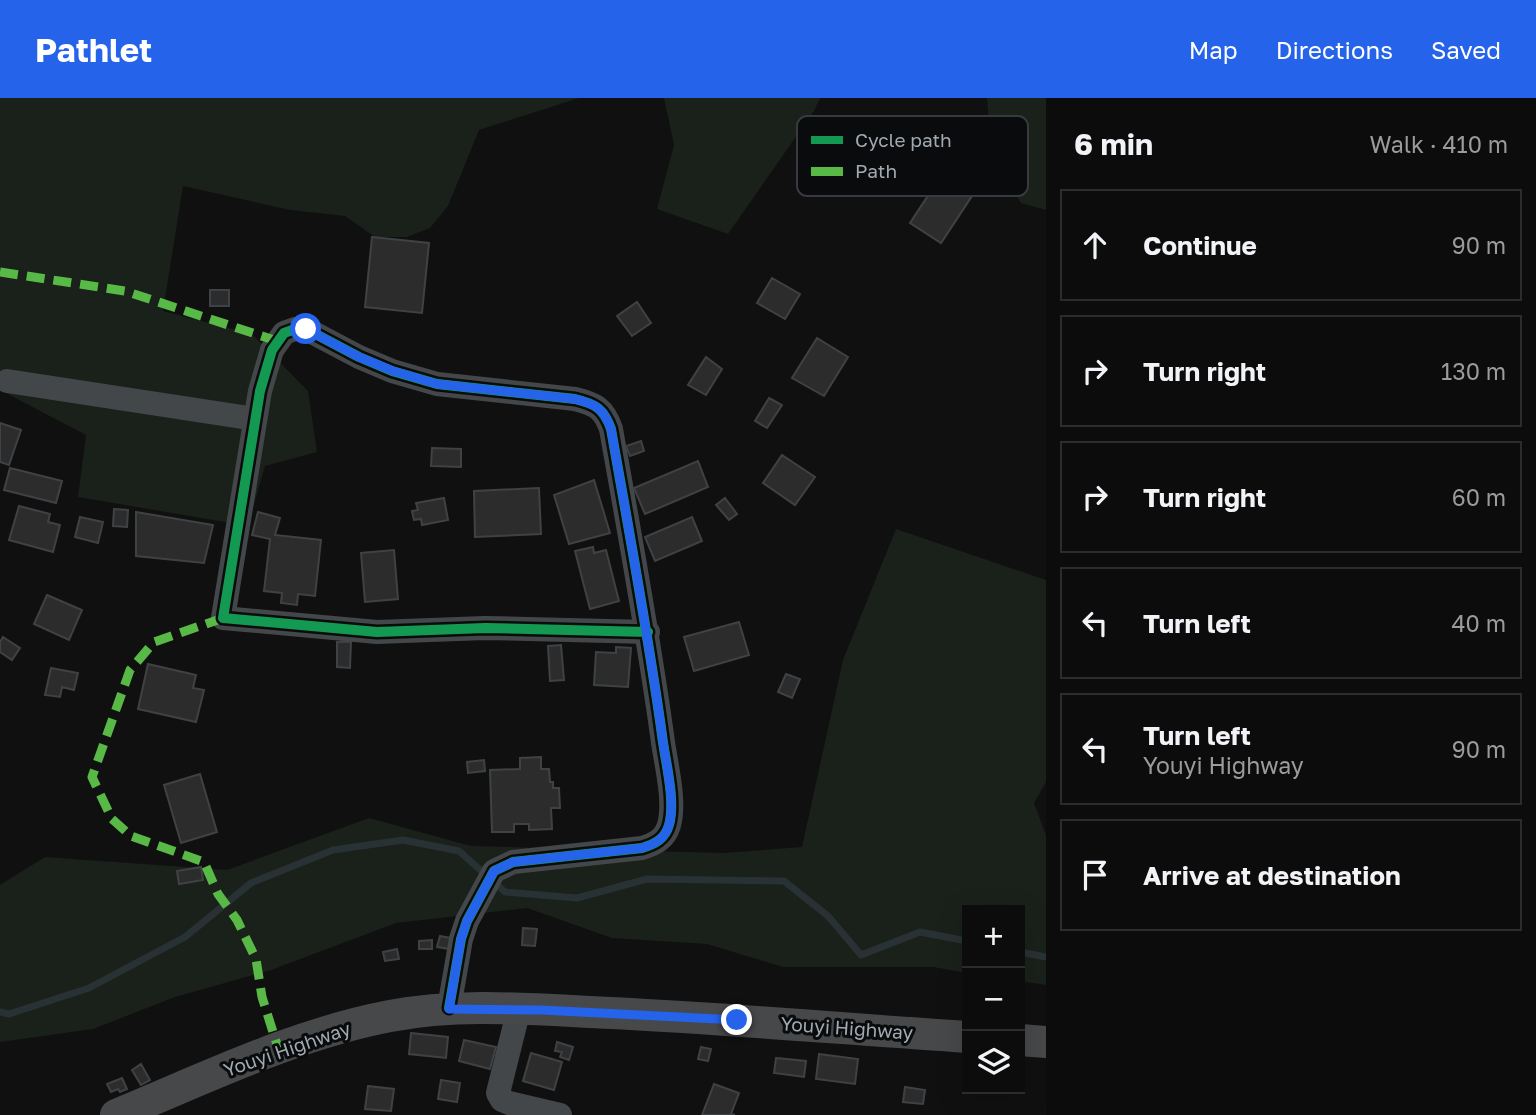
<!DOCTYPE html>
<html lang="en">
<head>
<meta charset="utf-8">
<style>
	:root { --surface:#0c0c0c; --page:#151515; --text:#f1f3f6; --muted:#9a9b9d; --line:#2c2c2d; --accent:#2563eb }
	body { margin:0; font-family:"Golos Text",sans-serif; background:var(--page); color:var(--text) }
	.controls { position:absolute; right:21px; bottom:21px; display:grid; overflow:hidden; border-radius:0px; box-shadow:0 7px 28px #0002 }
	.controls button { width:63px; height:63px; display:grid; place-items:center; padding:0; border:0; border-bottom:2px solid var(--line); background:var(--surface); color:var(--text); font:35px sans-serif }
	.stop { position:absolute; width:21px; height:21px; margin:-16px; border:5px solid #2563eb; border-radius:50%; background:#fff }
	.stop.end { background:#2563eb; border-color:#fff; box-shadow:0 2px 7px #0008 }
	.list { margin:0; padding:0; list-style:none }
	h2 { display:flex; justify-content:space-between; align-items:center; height:91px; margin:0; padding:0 28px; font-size:30px }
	h2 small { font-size:23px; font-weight:400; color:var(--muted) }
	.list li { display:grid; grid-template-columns:46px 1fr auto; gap:21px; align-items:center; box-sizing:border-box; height:112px; margin:0 14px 14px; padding:0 14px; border:2px solid var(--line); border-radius:0px }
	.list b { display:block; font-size:26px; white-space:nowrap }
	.list p { margin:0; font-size:23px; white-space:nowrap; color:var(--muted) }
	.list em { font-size:23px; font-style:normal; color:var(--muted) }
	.icon { flex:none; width:38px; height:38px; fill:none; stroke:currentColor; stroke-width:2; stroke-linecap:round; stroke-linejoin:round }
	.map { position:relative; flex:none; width:1046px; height:1017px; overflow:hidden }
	header { display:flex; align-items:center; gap:42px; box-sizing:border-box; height:98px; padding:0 35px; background:var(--accent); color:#fff }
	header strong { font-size:33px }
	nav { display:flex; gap:38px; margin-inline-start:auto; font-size:24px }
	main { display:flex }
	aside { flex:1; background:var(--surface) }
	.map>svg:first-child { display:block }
	.green { fill:#1a201a }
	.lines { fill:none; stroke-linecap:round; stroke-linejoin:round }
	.stream { stroke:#283134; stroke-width:7 }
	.building { fill:#2c2c2d; stroke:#3f4244; stroke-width:2 }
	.minor { stroke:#444749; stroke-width:24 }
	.major { stroke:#47484a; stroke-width:32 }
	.quiet { stroke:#58b947; stroke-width:9; stroke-dasharray:18 9; stroke-linecap:butt }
	.cycleway-casing { stroke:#0a0b0c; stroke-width:15 }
	.cycleway { stroke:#139951; stroke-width:10 }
	.route { stroke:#2563eb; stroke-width:9 }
	.labels { text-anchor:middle; stroke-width:6; stroke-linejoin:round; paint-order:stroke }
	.street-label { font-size:19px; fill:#a1a9b1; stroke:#0a0b0c }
	.key { fill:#0a0b0c; stroke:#373a3e; stroke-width:2 }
	.key-label { font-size:19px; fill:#a1a9b1 }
</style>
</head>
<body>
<header>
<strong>Pathlet</strong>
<nav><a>Map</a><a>Directions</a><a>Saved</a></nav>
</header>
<main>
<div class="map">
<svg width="1046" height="1017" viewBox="0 0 1046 1017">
	<rect width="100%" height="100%" fill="#101010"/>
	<path class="green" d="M0 0H579L479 32 448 108 430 130 407 139H375L345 118 290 112 183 88 163 213 252 236 308 293 317 354 265 368 248 428 78 399 86 337 0 292Z
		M664 0H820L814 13 728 136 657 111 674 47Z
		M987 0H1046V112L1021 105 991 52Z
		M896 431 1046 482V684L1034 705 1046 737V887L1020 883V812H967V875L933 869H783L707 846 612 840 527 810 396 825 271 872 175 899 93 931 0 944V787L45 759 227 772 369 720 471 748 723 755 802 749 843 562Z"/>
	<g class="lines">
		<path class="stream" d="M1020 854 1046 859
			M0 914 9 916 89 890 185 839 251 785 333 752 403 742 459 753 505 794 577 800 647 781 784 783 828 818 861 857 920 834 967 843"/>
	</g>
	<path class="building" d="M941 78 972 98 941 145 910 125Z
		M372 139 429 145 422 215 365 209Z
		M772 180 800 196 785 221 757 205Z
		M210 192H229V208H210Z
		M637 204 651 225 632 238 617 218Z
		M817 240 848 259 824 298 792 280Z
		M706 259 722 271 706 297 688 287Z
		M769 300 782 307 767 330 755 323Z
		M0 325 21 332 9 367 0 364Z
		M641 343 644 353 630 358 626 348Z
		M432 350 461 351V369L431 368Z
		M782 357 815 379 795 407 763 385Z
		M698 363 708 389 645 416 634 390Z
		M10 370 62 383 56 405 4 392Z
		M594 382 610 435 569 446 554 397Z
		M539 390 541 436 475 439 474 393Z
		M444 400 448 422 422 427 421 421 414 422 412 413 418 412 416 405Z
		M725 400 737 416 729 422 716 407Z
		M19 408 50 416 48 424 60 427 53 454 9 442Z
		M114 411 128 412 127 429 113 428Z
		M136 414 213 427 204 465 136 458Z
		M258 414 280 420 275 437 321 442 315 498 298 496 297 507 281 505 282 495 264 493 270 441 252 437Z
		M80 419 103 424 98 445 75 439Z
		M692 419 702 443 655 463 645 439Z
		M593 449 594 455 606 452 619 503 590 511 575 453Z
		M394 452 398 501 365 504 361 455Z
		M47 497 82 512 69 542 34 526Z
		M739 524 749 557 694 573 684 539Z
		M3 539 20 550 12 562 0 554V544Z
		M337 544H351L350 570 337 569Z
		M561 547 564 582 550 583 548 548Z
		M616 549 631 550 628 589 594 587 596 554 616 555Z
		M148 566 196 577 193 590 204 592 196 624 138 611Z
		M51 570 78 575 74 592 62 589 60 599 45 597Z
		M786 576 800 581 792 600 778 594Z
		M541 659V671H549L550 684H553V690H559L560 710H551L552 731 529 732V726H514V734H492L490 672 520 671V660Z
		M484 662 485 673 468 675 467 664Z
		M200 676 217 734 181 745 164 687Z
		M201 769 203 782 179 786 177 773Z
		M523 830 537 831 535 848 522 847Z
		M440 838 451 840 449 851 437 849Z
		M432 842V851H419V843Z
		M397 851 399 861 385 863 383 854Z
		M411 935 448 939 446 960 409 956Z
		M464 942 496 949 490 971 459 963Z
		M557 944 573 949 569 962 560 959 562 954 555 953Z
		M701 949 711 951 708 963 698 961Z
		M531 955 562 964 554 992 523 983Z
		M819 956 858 961 855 986 816 981Z
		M776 960 806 963 804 979 774 975Z
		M141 966 150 982 141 987 132 972Z
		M122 980 127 991 120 994 118 991 111 994 107 986Z
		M441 982 460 985 457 1004 438 1001Z
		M714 986 739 995 731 1016 735 1017H702Z
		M368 988 394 991 391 1013 365 1011Z
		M905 989 925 992 923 1006 903 1004Z"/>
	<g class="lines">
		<path class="minor" d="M7 283 255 321
			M449 910 461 841 467 823 494 773 513 764 642 750C655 746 665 741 669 727 676 702 665 663 662 637 648 535 629 433 611 331 604 311 596 306 575 301L437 286 392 273 359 259 306 231H295L284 235 272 252 260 293 223 520 377 534 485 530 648 534
			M519 911 498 995 502 1002 509 1005 560 1017"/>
		<path class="major" d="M1020 942 1046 944
			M116 1017C206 980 295 936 390 918 463 904 539 912 612 915 731 921 849 931 967 939"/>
		<path class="quiet" d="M0 174 125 193 277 243
			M223 520 154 544 130 572 92 679 112 721 131 738 204 764 218 796 237 822 256 861 262 899 278 950"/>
		<defs>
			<path id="cycleway" d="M449 910 461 841 467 823 494 773 513 764 642 750C655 746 665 741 669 727 676 702 665 663 662 637 648 535 629 433 611 331 604 311 596 306 575 301L437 286 392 273 359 259 306 231H295L284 235 272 252 260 293 223 520 377 534 485 530 648 534"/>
		</defs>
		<use href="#cycleway" class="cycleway-casing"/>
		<use href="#cycleway" class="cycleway"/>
	</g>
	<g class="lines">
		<path class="route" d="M306 231 359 259 393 273 437 286 575 301C596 306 604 311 611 331 629 433 648 535 662 637 665 662 676 703 669 727 665 741 655 746 642 750L513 764 494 773 467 823 461 841 449 911 541 912 737 922"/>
	</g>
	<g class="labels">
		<g class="street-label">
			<text transform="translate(847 930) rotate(4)" y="7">Youyi Highway</text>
			<text transform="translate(287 951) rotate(-19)" y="7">Youyi Highway</text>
		</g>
	</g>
	<rect x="797" y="18" width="231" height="80" rx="10" class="key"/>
	<rect x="811" y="38" width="32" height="8" fill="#139951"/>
	<rect x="811" y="69" width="32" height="9" fill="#58b947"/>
	<g class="key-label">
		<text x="855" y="49">Cycle path</text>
		<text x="855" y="80">Path</text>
	</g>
</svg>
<div class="controls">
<button>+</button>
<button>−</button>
<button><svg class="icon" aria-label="layers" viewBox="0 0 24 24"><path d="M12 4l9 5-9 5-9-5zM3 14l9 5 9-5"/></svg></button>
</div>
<div class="stop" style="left:306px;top:231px"></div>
<div class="stop end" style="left:737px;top:922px"></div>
</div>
<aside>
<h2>6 min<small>Walk · 410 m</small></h2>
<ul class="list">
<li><svg class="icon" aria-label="ahead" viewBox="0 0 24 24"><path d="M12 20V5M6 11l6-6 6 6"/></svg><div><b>Continue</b></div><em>90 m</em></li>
<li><svg class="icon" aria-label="right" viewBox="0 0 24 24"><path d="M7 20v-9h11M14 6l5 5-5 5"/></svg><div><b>Turn right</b></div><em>130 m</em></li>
<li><svg class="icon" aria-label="right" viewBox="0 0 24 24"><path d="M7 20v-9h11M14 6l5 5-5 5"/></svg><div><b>Turn right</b></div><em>60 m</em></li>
<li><svg class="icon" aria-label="left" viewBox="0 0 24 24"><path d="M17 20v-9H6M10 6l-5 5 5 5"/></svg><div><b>Turn left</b></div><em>40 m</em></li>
<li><svg class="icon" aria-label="left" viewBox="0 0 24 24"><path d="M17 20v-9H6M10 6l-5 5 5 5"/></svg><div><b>Turn left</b><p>Youyi Highway</p></div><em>90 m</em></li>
<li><svg class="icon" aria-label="arrive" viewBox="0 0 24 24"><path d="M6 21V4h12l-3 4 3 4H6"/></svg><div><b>Arrive at destination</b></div></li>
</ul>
</aside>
</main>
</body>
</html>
